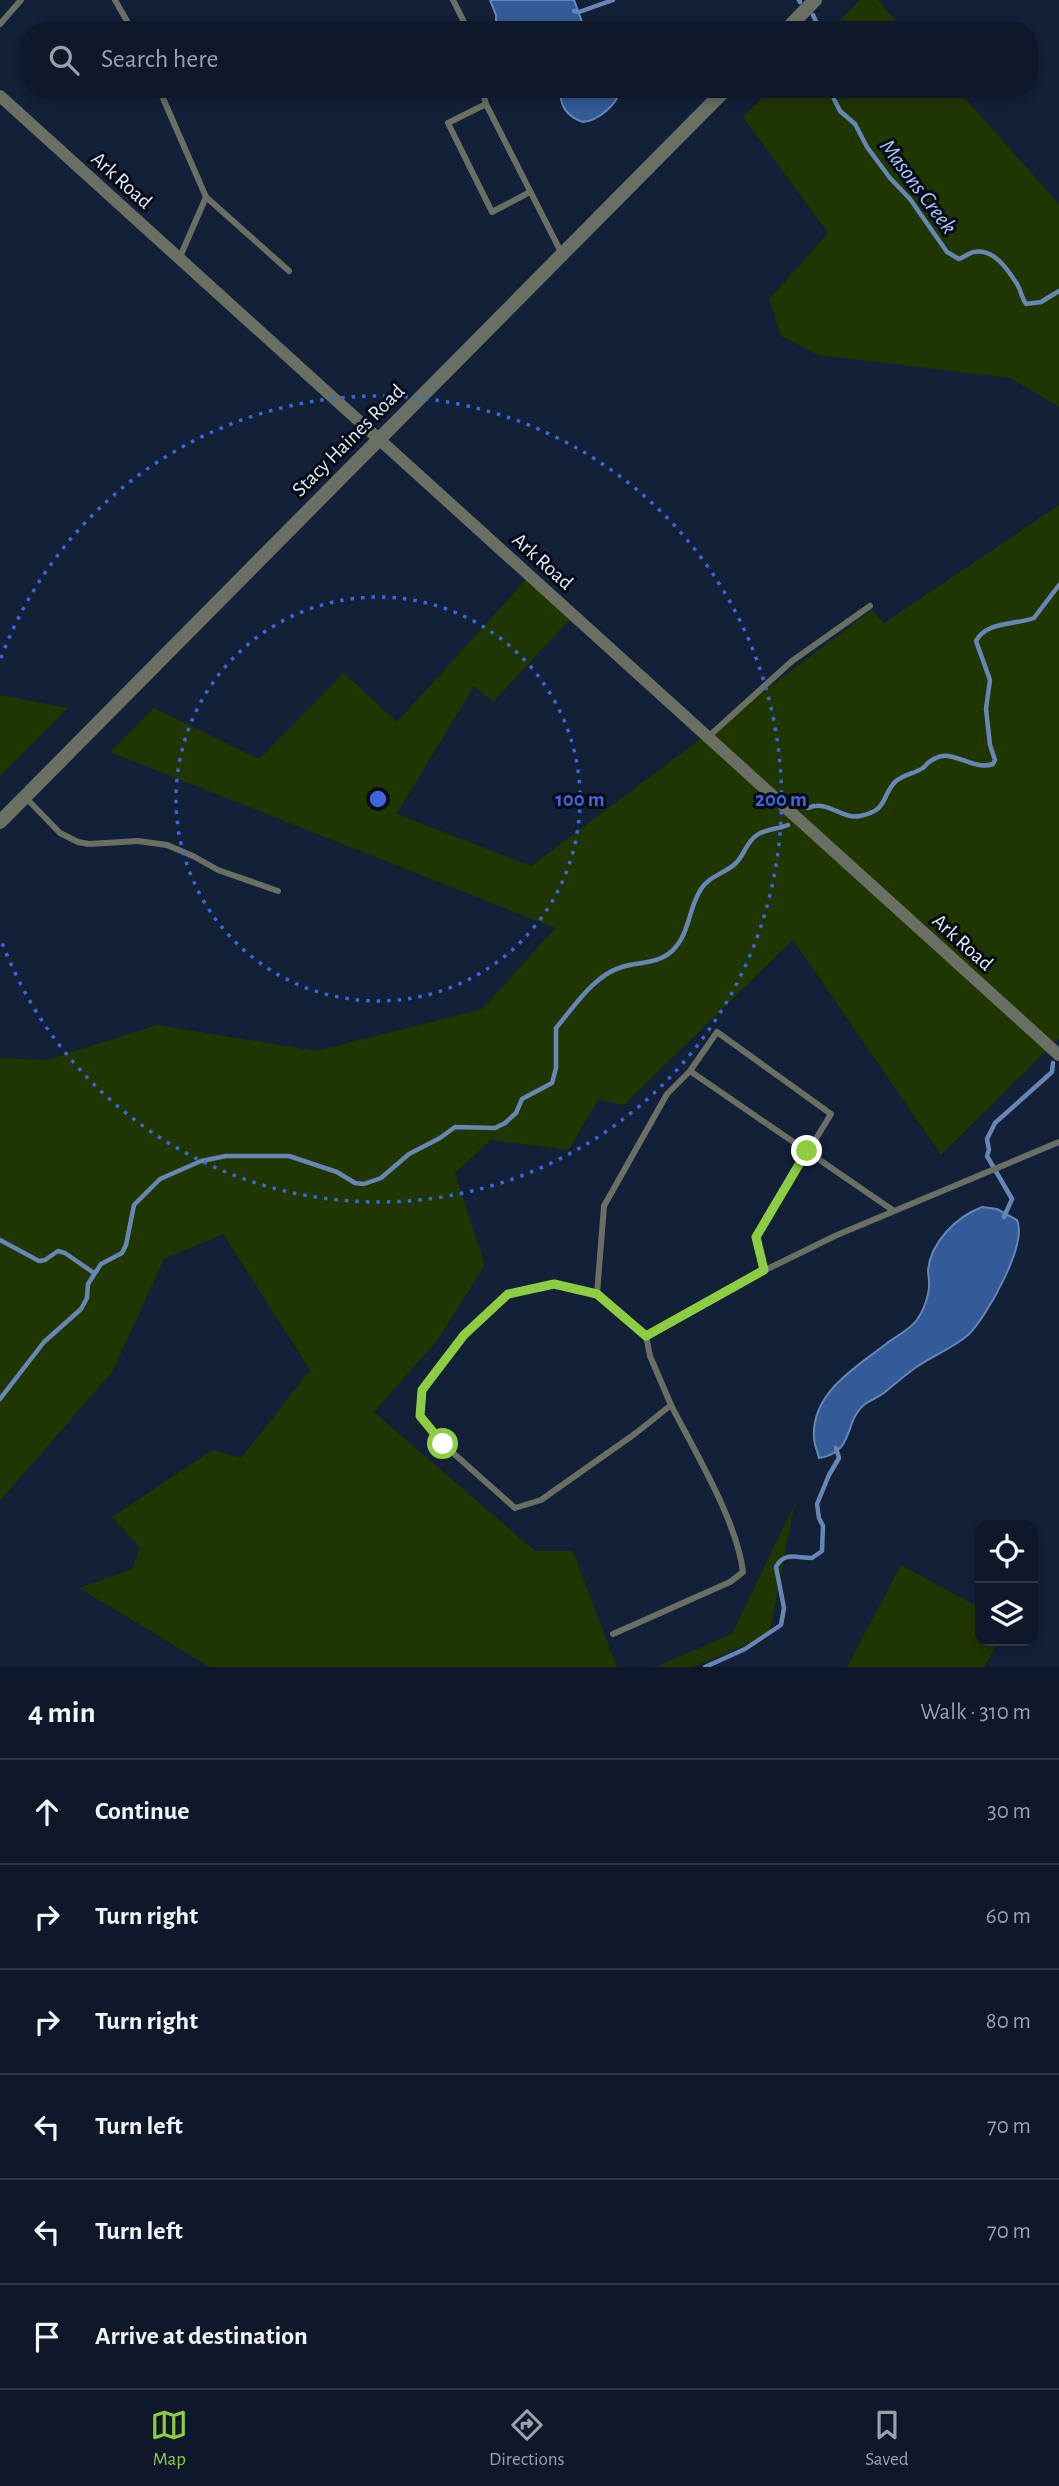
<!DOCTYPE html>
<html lang="en">
<head>
<meta charset="utf-8">
<style>
	:root { --surface:#0e182a; --page:#172132; --text:#f1f3f6; --muted:#9ba0a8; --line:#2e3747; --accent:#8ecd42 }
	body { margin:0; font-family:"Alegreya Sans",sans-serif; background:var(--page); color:var(--text) }
	.controls { position:absolute; right:21px; bottom:21px; display:grid; overflow:hidden; border-radius:14px; box-shadow:0 4px 10px #0003 }
	.controls button { width:63px; height:63px; display:grid; place-items:center; padding:0; border:0; border-bottom:2px solid var(--line); background:var(--surface); color:var(--text); font:35px sans-serif }
	.stop { position:absolute; width:21px; height:21px; margin:-16px; border:5px solid #8ecd42; border-radius:50%; background:#fff }
	.stop.end { background:#8ecd42; border-color:#fff; box-shadow:0 2px 7px #0008 }
	.list { margin:0; padding:0; list-style:none }
	h2 { display:flex; justify-content:space-between; align-items:center; height:91px; margin:0; padding:0 28px; font-size:30px }
	h2 small { font-size:23px; font-weight:400; color:var(--muted) }
	.list li { display:grid; grid-template-columns:46px 1fr auto; gap:21px; align-items:center; box-sizing:border-box; height:105px; padding:0 28px; border-top:2px solid var(--line) }
	.list b { display:block; font-size:26px; white-space:nowrap }
	.list em { font-size:23px; font-style:normal; color:var(--muted) }
	.icon { flex:none; width:38px; height:38px; fill:none; stroke:currentColor; stroke-width:2; stroke-linecap:round; stroke-linejoin:round }
	.map { position:relative; flex:none; width:1059px; height:1667px; overflow:hidden }
	.search { position:absolute; background:var(--surface); box-shadow:0 4px 10px #0003; left:21px; right:21px; top:21px; height:77px; display:flex; align-items:center; gap:18px; box-sizing:border-box; padding:0 24px; border-radius:28px; color:var(--muted); font-size:26px }
	.sheet { height:721px; background:var(--surface) }
	nav { display:flex; justify-content:space-around; align-items:center; box-sizing:border-box; height:98px; border-top:2px solid var(--line); background:var(--surface); font-size:19px; color:var(--muted) }
	nav a { display:grid; justify-items:center; gap:4px }
	nav .on { color:var(--accent) }
	.map>svg:first-child { display:block }
	.green { fill:#203600 }
	.water { fill:#345a97; stroke:#6886b5; stroke-width:2 }
	.lines { fill:none; stroke-linecap:round; stroke-linejoin:round }
	.stream { stroke:#6886b5; stroke-width:4.5 }
	.service { stroke:#697063; stroke-width:6 }
	.minor { stroke:#697063; stroke-width:12 }
	.tertiary { stroke:#697063; stroke-width:14 }
	.route { stroke:#8ecd42; stroke-width:9 }
	.ring { fill:none; stroke:#3b66dd; stroke-width:3.5; stroke-dasharray:3.5 7 }
	.labels { text-anchor:middle; stroke-width:6; stroke-linejoin:round; paint-order:stroke }
	.street-label { font-size:21px; fill:#e2ecfc; stroke:#050a14 }
	.water-label { font-size:23px; font-style:italic; fill:#a5c7fc; stroke:#050a14 }
	.centre { fill:#3b66dd; stroke:#050a14; stroke-width:3.5 }
	.ring-label { font-size:21px; text-anchor:middle; font-weight:bold; fill:#3b66dd; stroke:#050a14; stroke-width:6; stroke-linejoin:round; paint-order:stroke }
</style>
</head>
<body>
<div class="map">
<svg width="1059" height="1667" viewBox="0 0 1059 1667">
	<rect width="100%" height="100%" fill="#122038"/>
	<path class="green" d="M860 0H878L904 30H830Z
		M771 89H957L1059 204V407L1010 378 818 355 781 336 769 299 828 233 743 117Z
		M1059 505V1038L941 1155 793 940 624 1105 598 1100 569 1150 491 1140 455 1173 485 1265 437 1341 374 1412 535 1551H573L617 1667H210L79 1588 132 1569 140 1548 112 1517 212 1450 241 1458 310 1370 223 1234 164 1259 113 1371 0 1501V1058L47 1060 157 1025 316 1051 482 1009 555 928 110 752 154 708 259 759 344 673 397 722 530 575 575 614 493 702 474 686 397 814 531 866 872 610 884 623Z
		M0 695 68 708 0 776Z
		M795 1503 769 1635 693 1667H655L732 1634Z
		M901 1565 980 1608V1641H999L984 1667H847Z"/>
	<path class="water" d="M490 0H574L585 30H496V15Z
		M560 89H620C619 104 597 121 583 122 566 116 560 106 560 89Z
		M982 1207 997 1209 1017 1220C1028 1244 986 1318 968 1335 953 1348 934 1355 918 1366 906 1374 895 1384 884 1393 878 1397 871 1400 865 1404 843 1421 856 1452 819 1458 818 1452 814 1445 814 1438 811 1393 855 1368 886 1344 896 1336 908 1331 916 1321 924 1311 930 1293 929 1281 929 1277 928 1274 928 1270 931 1242 956 1217 982 1207Z"/>
	<g class="lines">
		<path class="stream" d="M799 0 800 2
			M574 11 579 12 613 0
			M813 15 820 30
			M833 89 834 99 840 111 855 124 867 147 890 178 910 199 947 252 959 259C964 257 969 253 974 252 994 248 1008 270 1017 284 1021 290 1021 297 1026 304L1041 302 1059 291
			M808 808C827 799 842 820 860 816 888 810 881 798 894 783 901 775 914 774 923 768 927 764 930 760 936 758 954 749 972 771 993 764L995 760 990 745 986 709 990 680 976 641C986 621 1016 625 1034 618L1059 585
			M1004 1217 1012 1199 987 1156 989 1150 987 1139 995 1123 1052 1072 1053 1063
			M0 1240 39 1261 45 1260 58 1251 65 1253 94 1273
			M0 1399 44 1342 81 1309 87 1298 88 1284 101 1264 122 1253 126 1245 134 1205 160 1179 201 1161 226 1156H289L337 1172 355 1183 364 1184 381 1178 409 1154 440 1138 455 1127 495 1128 505 1123 516 1113 522 1099 552 1083 556 1068V1028C574 1007 594 975 622 967 640 961 656 965 672 951 690 934 688 909 701 889 708 877 725 873 735 864 745 855 745 843 757 835 766 829 778 829 788 825
			M705 1667 745 1649 781 1625 784 1608 776 1567C784 1551 797 1558 812 1558L822 1551 823 1526 819 1518 817 1504 829 1475 839 1458 836 1448"/>
		<path class="service" d="M115 0 132 30
			M453 0 468 30
			M0 24 21 0
			M159 89 206 197 180 257
			M482 89 486 104 562 254
			M486 104 448 123 492 212 530 192
			M206 197 289 271
			M708 737 792 661 870 606
			M26 798 60 833 78 842 89 844 138 841 167 845 193 856 218 870 278 891
			M690 1071 717 1032 831 1114 756 1237 764 1270
			M597 1294 554 1284 508 1294 464 1335 422 1390 420 1417 443 1444 515 1508 541 1500 636 1433 671 1405 650 1356 646 1336 597 1294 604 1206 667 1094 690 1071 894 1211
			M646 1336 749 1278 837 1235 1059 1142
			M613 1634 730 1582 743 1572C737 1521 695 1452 671 1405"/>
		<path class="minor" d="M0 96 1059 1055"/>
		<path class="tertiary" d="M786 30 815 0
			M0 822 726 89"/>
	</g>
	<g class="lines">
		<path class="route" d="M443 1444 420 1416 422 1390 464 1335 508 1294 554 1284 597 1294 646 1336 764 1270 756 1237 807 1151"/>
	</g>
	<g class="ring">
		<circle cx="378" cy="799" r="202"/>
		<path d="M1 658A403 403 0 1 1 1 940"/>
	</g>
	<g class="labels">
		<g class="street-label">
			<text transform="translate(122 180) rotate(42)" y="7">Ark Road</text>
			<text transform="translate(348 440) rotate(-45)" y="7">Stacy Haines Road</text>
			<text transform="translate(543 561) rotate(42)" y="7">Ark Road</text>
			<text transform="translate(963 942) rotate(42)" y="7">Ark Road</text>
		</g>
		<g class="water-label">
			<text transform="translate(919 186) rotate(53)" y="8">Masons Creek</text>
		</g>
	</g>
	<circle cx="378" cy="799" r="10" class="centre"/>
	<g class="ring-label">
		<text x="580" y="806">100 m</text>
		<text x="781" y="806">200 m</text>
	</g>
</svg>
<div class="controls">
<button><svg class="icon" aria-label="locate" viewBox="0 0 24 24"><circle cx="12" cy="12" r="6"/><path d="M12 2v4M12 18v4M2 12h4M18 12h4"/></svg></button>
<button><svg class="icon" aria-label="layers" viewBox="0 0 24 24"><path d="M12 4l9 5-9 5-9-5zM3 14l9 5 9-5"/></svg></button>
</div>
<div class="stop" style="left:443px;top:1444px"></div>
<div class="stop end" style="left:807px;top:1151px"></div>
<div class="search"><svg class="icon" aria-label="search" viewBox="0 0 24 24"><circle cx="10" cy="10" r="6"/><path d="M15 15l6 6"/></svg>Search here</div>
</div>
<section class="sheet">
<h2>4 min<small>Walk · 310 m</small></h2>
<ul class="list">
<li><svg class="icon" aria-label="ahead" viewBox="0 0 24 24"><path d="M12 20V5M6 11l6-6 6 6"/></svg><div><b>Continue</b></div><em>30 m</em></li>
<li><svg class="icon" aria-label="right" viewBox="0 0 24 24"><path d="M7 20v-9h11M14 6l5 5-5 5"/></svg><div><b>Turn right</b></div><em>60 m</em></li>
<li><svg class="icon" aria-label="right" viewBox="0 0 24 24"><path d="M7 20v-9h11M14 6l5 5-5 5"/></svg><div><b>Turn right</b></div><em>80 m</em></li>
<li><svg class="icon" aria-label="left" viewBox="0 0 24 24"><path d="M17 20v-9H6M10 6l-5 5 5 5"/></svg><div><b>Turn left</b></div><em>70 m</em></li>
<li><svg class="icon" aria-label="left" viewBox="0 0 24 24"><path d="M17 20v-9H6M10 6l-5 5 5 5"/></svg><div><b>Turn left</b></div><em>70 m</em></li>
<li><svg class="icon" aria-label="arrive" viewBox="0 0 24 24"><path d="M6 21V4h12l-3 4 3 4H6"/></svg><div><b>Arrive at destination</b></div></li>
</ul>
</section>
<nav>
<a class="on"><svg class="icon" aria-label="map" viewBox="0 0 24 24"><path d="M3 6l6-2 6 2 6-2v14l-6 2-6-2-6 2zM9 4v14M15 6v14"/></svg>Map</a>
<a><svg class="icon" aria-label="directions" viewBox="0 0 24 24"><path d="M12 3l9 9-9 9-9-9zM9 14v-3h6M13 9l2 2-2 2"/></svg>Directions</a>
<a><svg class="icon" aria-label="saved" viewBox="0 0 24 24"><path d="M7 4h10v16l-5-4-5 4z"/></svg>Saved</a>
</nav>
</body>
</html>
